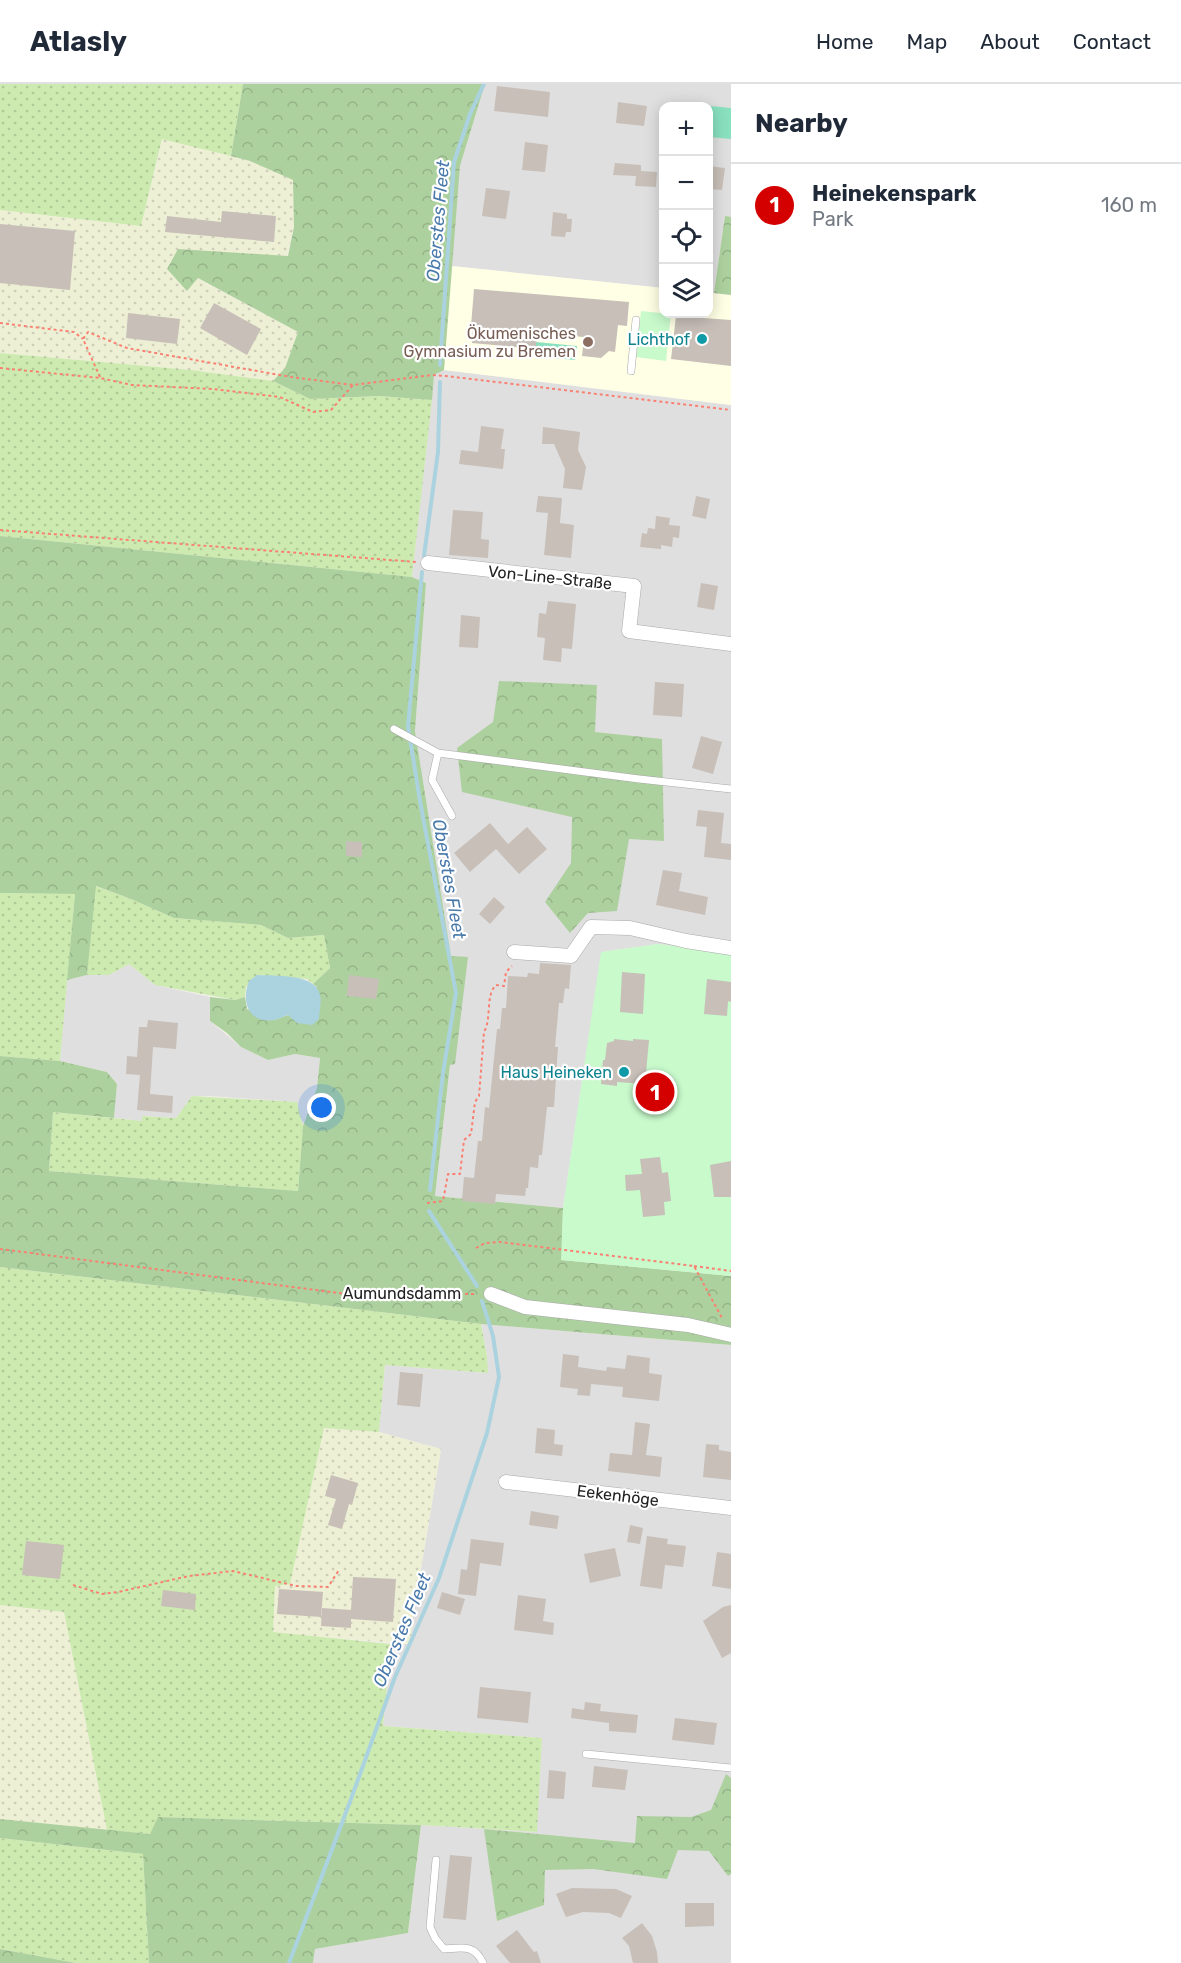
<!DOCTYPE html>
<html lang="en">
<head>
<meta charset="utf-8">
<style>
	:root { --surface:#fff; --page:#f6f6f7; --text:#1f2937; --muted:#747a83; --line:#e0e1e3; --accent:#d40000 }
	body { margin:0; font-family:Rubik,sans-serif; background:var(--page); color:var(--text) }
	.controls { position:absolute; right:18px; top:18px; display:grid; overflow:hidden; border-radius:12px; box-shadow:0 3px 15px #0003 }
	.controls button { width:54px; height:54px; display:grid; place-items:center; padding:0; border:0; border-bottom:2px solid var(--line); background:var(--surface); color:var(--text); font:30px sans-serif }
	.you { position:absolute; left:322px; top:1024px; width:21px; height:21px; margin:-15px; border:4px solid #fff; border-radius:50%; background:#1a73e8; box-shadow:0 0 0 9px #1a73e833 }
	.badge { display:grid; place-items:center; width:39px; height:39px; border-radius:50%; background:var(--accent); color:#fff; font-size:20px; font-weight:700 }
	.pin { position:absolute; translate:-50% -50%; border:3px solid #fff; box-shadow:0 2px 6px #0006 }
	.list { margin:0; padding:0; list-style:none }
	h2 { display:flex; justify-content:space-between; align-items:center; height:78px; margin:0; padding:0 24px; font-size:26px }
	h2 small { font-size:20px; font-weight:400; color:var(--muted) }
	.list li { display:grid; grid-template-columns:39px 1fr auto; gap:18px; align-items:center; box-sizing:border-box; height:84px; padding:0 24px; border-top:2px solid var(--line) }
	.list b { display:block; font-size:22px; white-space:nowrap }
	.list p { margin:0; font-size:20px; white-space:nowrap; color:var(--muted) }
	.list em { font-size:20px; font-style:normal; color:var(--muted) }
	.icon { flex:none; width:33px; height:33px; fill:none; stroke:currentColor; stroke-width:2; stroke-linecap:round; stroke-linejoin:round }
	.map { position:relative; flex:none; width:731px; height:1879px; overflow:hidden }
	header { display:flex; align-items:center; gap:36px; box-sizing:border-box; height:84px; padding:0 30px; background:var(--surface); border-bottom:2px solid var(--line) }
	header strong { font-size:28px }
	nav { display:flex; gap:33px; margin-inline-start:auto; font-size:21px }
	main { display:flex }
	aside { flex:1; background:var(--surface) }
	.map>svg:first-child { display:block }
	.residential { fill:#e0dfdf }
	.education { fill:#ffffe5 }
	.farmland { fill:url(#farmland-dots) }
	.grass { fill:url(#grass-dots) }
	.forest { fill:url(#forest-crowns) }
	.park { fill:#c8facc }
	.pitch { fill:#88e0be }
	.water { fill:#aad3df }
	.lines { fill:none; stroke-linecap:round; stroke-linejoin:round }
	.stream { stroke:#aad3df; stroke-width:4 }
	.building { fill:#c7bfb8 }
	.service-casing { stroke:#a9a9a9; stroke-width:8 }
	.minor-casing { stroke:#a9a9a9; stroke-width:15 }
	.path { stroke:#fa8072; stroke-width:2; stroke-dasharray:3 3; stroke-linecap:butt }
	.service { stroke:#fff; stroke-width:7 }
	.minor { stroke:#fff; stroke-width:14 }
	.culture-dot { fill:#0f9aa8; stroke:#fff; stroke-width:2 }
	.education-dot { fill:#8d6e63; stroke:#fff; stroke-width:2 }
	.labels { text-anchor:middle; stroke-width:4.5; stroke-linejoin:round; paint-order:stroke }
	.education-label { font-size:16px; fill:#785e54; stroke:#fff; text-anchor:end }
	.culture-label { font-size:16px; fill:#0d838f; stroke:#fff; text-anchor:end }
	.street-label { font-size:16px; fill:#222; stroke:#fff }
	.water-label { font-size:18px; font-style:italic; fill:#4a7aab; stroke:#fff }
</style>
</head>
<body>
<header>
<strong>Atlasly</strong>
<nav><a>Home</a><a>Map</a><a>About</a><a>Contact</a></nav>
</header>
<main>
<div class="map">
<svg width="731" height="1879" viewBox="0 0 731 1879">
	<defs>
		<pattern id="farmland-dots" width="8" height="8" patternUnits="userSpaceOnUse" patternTransform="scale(1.5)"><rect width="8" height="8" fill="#eef0d5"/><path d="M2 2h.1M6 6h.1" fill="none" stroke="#ccceb7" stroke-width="1.8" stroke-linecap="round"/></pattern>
		<pattern id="grass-dots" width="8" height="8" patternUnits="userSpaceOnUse" patternTransform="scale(1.5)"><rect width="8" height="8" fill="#cdebb0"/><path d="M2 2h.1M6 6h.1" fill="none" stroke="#b0c997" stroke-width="1.8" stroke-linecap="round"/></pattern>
		<pattern id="forest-crowns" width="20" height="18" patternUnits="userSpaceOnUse" patternTransform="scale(1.5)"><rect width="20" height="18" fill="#add19e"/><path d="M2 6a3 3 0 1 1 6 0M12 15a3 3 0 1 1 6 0" fill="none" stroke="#95b388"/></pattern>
	</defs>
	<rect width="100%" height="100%" fill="#f2efe9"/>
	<path class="residential" d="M485 0H731V133H725L714 209H708V22H664L663 204 451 182 460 82Z
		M444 286 731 321V869L658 860 602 868 563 1124 435 1112 450 981 468 873H451L415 647 426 499 412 493 434 291Z
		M129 880 155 901 210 913V937L241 963 268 976 295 970 320 974 317 1004 303 1042 297 1018 209 1012H192L176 1034 143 1032 142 1037 114 1034 117 1000 107 988 60 977 67 896 87 891H109Z
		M481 1240 731 1261V1879H313L315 1865 408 1849 421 1741 536 1748 542 1654 383 1642 391 1560H410L413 1533 441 1365 379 1348 385 1281 487 1289V1272Z"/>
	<path class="education" d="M451 182 663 204 664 230H708L709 209 731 211V321L444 286Z"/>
	<path class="farmland" d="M163 54 250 77 293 95 294 143 287 173 179 165 187 207 197 194 298 248 285 285 273 297 191 286 0 269V126L141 142Z
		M324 1344 379 1348 441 1365 413 1533 410 1560 273 1549 275 1501 290 1500Z
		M0 1521 64 1528 107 1746 0 1735Z"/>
	<path class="grass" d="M0 0H243L231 72 162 55 141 142 0 126Z
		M0 269 191 286 273 297 310 315 379 312 432 316 412 493 0 452Z
		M95 802 131 815 174 834 261 841 288 854 324 851 330 884 313 900 307 895 257 891 246 903 245 913 235 916 155 901 129 880 109 891H87Z
		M0 809 75 810 60 977 0 972Z
		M192 1012 297 1018 303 1042 298 1107 49 1087 53 1028 142 1037V1032L176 1034Z
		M0 1183 481 1240 487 1272 488 1289 385 1281 379 1348 324 1344 290 1500 275 1502 273 1548 391 1560 383 1642 542 1654 537 1748 421 1741 159 1733 150 1750 107 1746 64 1528 0 1521Z
		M0 1754 143 1770 149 1879H76L0 1865Z"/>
	<path class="forest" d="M243 0H485L460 82 444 286 434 291 432 316 379 312 310 315 273 297 285 284 298 248 198 194 187 207 167 185 178 165 288 172 294 143 293 96 250 77 231 72Z
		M725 132 731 133V211L714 209Z
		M0 452 412 493 426 499 415 647 451 872 468 873 455 980 450 981 435 1112 563 1124 562 1176 731 1192V1261L481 1240 0 1183V972L60 977 107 988 117 1000 114 1034 53 1028 49 1087 298 1107 303 1042 317 1004 320 974 295 970 268 976 241 963 227 949 210 937V913L235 916 245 913 247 925 274 936 288 931 317 903 313 900 330 884 324 851 288 854 261 841 174 834 131 815 96 802 87 891 67 896 75 810 0 809Z
		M499 597 597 601 595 648 662 655 664 757 629 755 617 827 588 829 570 849 545 818 571 779 572 733 462 708 457 664 493 638Z
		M726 1690 731 1694V1790L728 1792 709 1767 678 1766 667 1795 593 1785 545 1786 544 1821 497 1837 484 1745 635 1759 637 1732 691 1733 711 1726Z
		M158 1733 421 1741 408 1849 315 1865 313 1879H149L143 1770 0 1754V1735L150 1750Z
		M0 1865 76 1879H0Z"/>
	<path class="park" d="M641 227 671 230 666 277 636 273Z
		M658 860 731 869V1192L561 1176 563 1124 601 868Z"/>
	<path class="pitch" d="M711 22 731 24V55L709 53Z
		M536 258 577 262 575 276 535 272Z"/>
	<path class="water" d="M257 891C274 892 316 889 320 911 322 918 319 927 319 935L312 941 297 939 288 931C284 932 279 935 274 936 248 940 241 917 249 897Z"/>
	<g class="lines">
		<path class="stream" d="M440 281 454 78 470 30 484 0
			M424 472 438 368 440 298
			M422 488 408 642 420 717 456 909 443 989 430 1106
			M429 1127 477 1202
			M289 1879 351 1715 395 1593 439 1494 487 1349 499 1293 493 1252 482 1217"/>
	</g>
	<path class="building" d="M497 2 550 8 548 33 494 27Z
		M618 18 647 22 644 42 616 39Z
		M525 58 548 61 545 88 522 86Z
		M615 79 641 81V87L657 88 656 103 635 102 636 92 613 91Z
		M708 82 725 84 722 106 708 105Z
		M486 104 510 107 506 135 482 132Z
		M222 127 276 132 274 158 165 148 167 132 221 138Z
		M553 128 567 130V135H572L571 148H566L565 153 551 152Z
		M0 140 75 147 70 206 0 199Z
		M474 205 629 218 627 242 618 241 615 268 609 267 601 274 582 272 584 253 537 249 536 265 472 259 473 242H471Z
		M214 219 261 245 247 271 200 244Z
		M128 229 180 235 177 260 126 254Z
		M676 232 731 236V282L671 275Z
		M481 342 504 345 501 365H505L503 385 459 380 461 366 478 368Z
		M543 343 580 348 578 366 586 383 582 406 563 404 565 385 554 360H542Z
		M538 412 562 414 560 439 574 441 571 474 544 471 548 429 536 428Z
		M696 412 710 415 706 435 692 432Z
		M453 426 483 428 481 455 489 456 488 474 449 471Z
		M656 432 670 434 669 441 680 442 679 454 673 453 672 463 661 461V465L640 463 642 449 647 450 648 444 655 445Z
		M701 499 718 502 714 526 697 523Z
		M548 517 576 520 572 565 562 564 561 578 543 576 545 554 537 553 539 529 546 530Z
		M461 531 480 533 478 564 459 563Z
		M655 598 684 600 682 633 653 631Z
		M701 652 722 658 713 690 692 684Z
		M698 726 724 729 721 759 731 760V776L704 773 707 743 696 742Z
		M490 739 508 760 527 743 547 765 519 790 496 765 470 788 454 769Z
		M346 757 362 758V773L346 772Z
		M663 786 682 789 679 807 708 813 705 831 656 821Z
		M494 813 505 823 490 840 479 830Z
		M540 879 571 881 569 905 565 904 563 919H559L555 963H558L554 1023H547L542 1071H539L538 1084 530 1083 528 1104H526L525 1112 496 1110 495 1120 462 1117 464 1093 474 1094 478 1057H482L485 1023 489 1024 497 945H500L502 924H506L508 892 527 893 528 889 539 890Z
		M622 888 645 890 643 930 620 928Z
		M349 891 379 895 376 915 347 912Z
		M707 895 731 898V918L728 917 727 932 704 930Z
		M148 936 178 939 176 965 153 963 150 1010 173 1012 172 1029 137 1026 140 991 126 990 127 972 137 973 139 943H147Z
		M614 955 633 957V955L649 956 645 1000 617 998V1002L601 1000 603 976H605L607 959 614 957Z
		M660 1073 662 1089 668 1088 671 1117 664 1118 665 1131 643 1133 640 1106 626 1107 625 1091 642 1090 640 1075Z
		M731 1077V1113H714L710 1081Z
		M563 1270 579 1272 578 1283 606 1287 607 1283 625 1285 627 1271 650 1274 649 1289 662 1291 659 1317 622 1313 623 1303 591 1300 590 1312 577 1311 578 1305 560 1303Z
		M400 1288 423 1290 420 1323 397 1321Z
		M635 1338 650 1340 646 1371 662 1373 660 1393 608 1387 610 1369 632 1371Z
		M537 1344 555 1346 554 1360 563 1361 562 1372 535 1369Z
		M706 1360 719 1361V1366L731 1368V1396L703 1393Z
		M331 1391 358 1399 352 1421 349 1420 342 1445 328 1441 336 1415 325 1412Z
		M531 1427 559 1432 557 1445 529 1441Z
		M630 1441 643 1444 640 1460 627 1458Z
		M647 1452 668 1455 667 1460 686 1462 683 1483 665 1481 662 1505 640 1502Z
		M471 1455 504 1459 501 1482 480 1479 476 1512 458 1510 461 1485 467 1486Z
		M26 1457 64 1461 60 1495 22 1491Z
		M615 1464 621 1492 590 1499 584 1470Z
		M717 1468 731 1470V1505L712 1502Z
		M353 1493 396 1495 393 1538 351 1535V1544L321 1542 322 1524 351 1526Z
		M279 1505 323 1508 321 1533 277 1530Z
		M163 1506 196 1510 195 1526 161 1522Z
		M442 1508 465 1515 460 1531 437 1524Z
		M518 1511 546 1515 543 1537 554 1539 553 1551 514 1546Z
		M731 1521V1569L722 1574 703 1537 723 1523Z
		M480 1603 531 1608 528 1639 477 1634Z
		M585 1618 601 1620 600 1627 638 1631 636 1649 609 1647V1639L571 1634 572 1624 584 1626Z
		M675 1634 717 1639 714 1661 672 1656Z
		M594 1682 628 1686 625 1706 592 1703Z
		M549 1686 566 1688 564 1715 547 1714Z
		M450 1771 472 1773 466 1836 443 1834Z
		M572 1804 616 1805 632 1812 621 1834 609 1829 583 1828 566 1833 556 1810Z
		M685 1819H714V1842L685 1843Z
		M642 1839 652 1852 657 1868 658 1879H633L629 1862 622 1854Z
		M517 1846 534 1868 537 1867 541 1879H510L496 1862Z"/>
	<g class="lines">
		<defs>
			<path id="service" d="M631 287 636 236
				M394 645 438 669
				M452 732 432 696 438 669 639 695 731 705
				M586 1670 731 1684
				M436 1776 430 1843 435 1854 444 1865C463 1864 474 1860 483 1879"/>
			<path id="minor" d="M428 479 634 502 629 547 731 560
				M514 868 571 872 591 843 630 844 686 857 731 864
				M491 1210 525 1223 688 1241 731 1251
				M506 1398 731 1424"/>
		</defs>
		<use href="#service" class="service-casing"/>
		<use href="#minor" class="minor-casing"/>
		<path class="path" d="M0 239 74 248 83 255
			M0 284 100 294 132 301 213 305 280 313 313 328 331 326 353 301 432 291 446 292 731 326
			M100 293 83 255 88 248 127 264 291 293 353 301
			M0 446 416 478
			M427 1119 443 1117 448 1090H460L464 1056 471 1050 475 1018 479 1012 484 948C492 934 485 912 496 901L504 902 506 888 512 882
			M476 1164 485 1159 500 1158 694 1182 723 1236
			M0 1165 354 1211 477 1210
			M694 1182 731 1187
			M73 1501 102 1510 118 1508 189 1492 233 1487 296 1502 328 1503 339 1486"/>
		<use href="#service" class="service"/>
		<use href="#minor" class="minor"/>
	</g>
	<g class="culture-dot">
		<circle cx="702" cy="255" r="6"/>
		<circle cx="624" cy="988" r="6"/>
	</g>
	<circle class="education-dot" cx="588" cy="258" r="6"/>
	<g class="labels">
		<g class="education-label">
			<text x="576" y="255">Ökumenisches<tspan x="576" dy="18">Gymnasium zu Bremen</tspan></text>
		</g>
		<g class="culture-label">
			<text x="690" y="261">Lichthof</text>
			<text x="612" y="994">Haus Heineken</text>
		</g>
		<g class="street-label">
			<text transform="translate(550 493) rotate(6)" y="6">Von-Line-Straße</text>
			<text x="402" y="1215">Aumundsdamm</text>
			<text transform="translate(618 1411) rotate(7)" y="6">Eekenhöge</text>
		</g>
		<g class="water-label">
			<text transform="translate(438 137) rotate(-85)" y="6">Oberstes Fleet</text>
			<text transform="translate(449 795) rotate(80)" y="6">Oberstes Fleet</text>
			<text transform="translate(402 1546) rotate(-67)" y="6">Oberstes Fleet</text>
		</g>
	</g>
</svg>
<div class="controls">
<button>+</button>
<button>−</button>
<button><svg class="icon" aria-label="locate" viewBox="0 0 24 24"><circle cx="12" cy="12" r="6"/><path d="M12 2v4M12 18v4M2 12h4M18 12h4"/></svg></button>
<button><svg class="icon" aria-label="layers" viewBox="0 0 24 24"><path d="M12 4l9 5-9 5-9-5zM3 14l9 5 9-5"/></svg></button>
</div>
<div class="you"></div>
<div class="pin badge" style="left:655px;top:1008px">1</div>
</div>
<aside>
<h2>Nearby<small></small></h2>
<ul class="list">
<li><span class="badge">1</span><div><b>Heinekenspark</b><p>Park</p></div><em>160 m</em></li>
</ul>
</aside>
</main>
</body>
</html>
